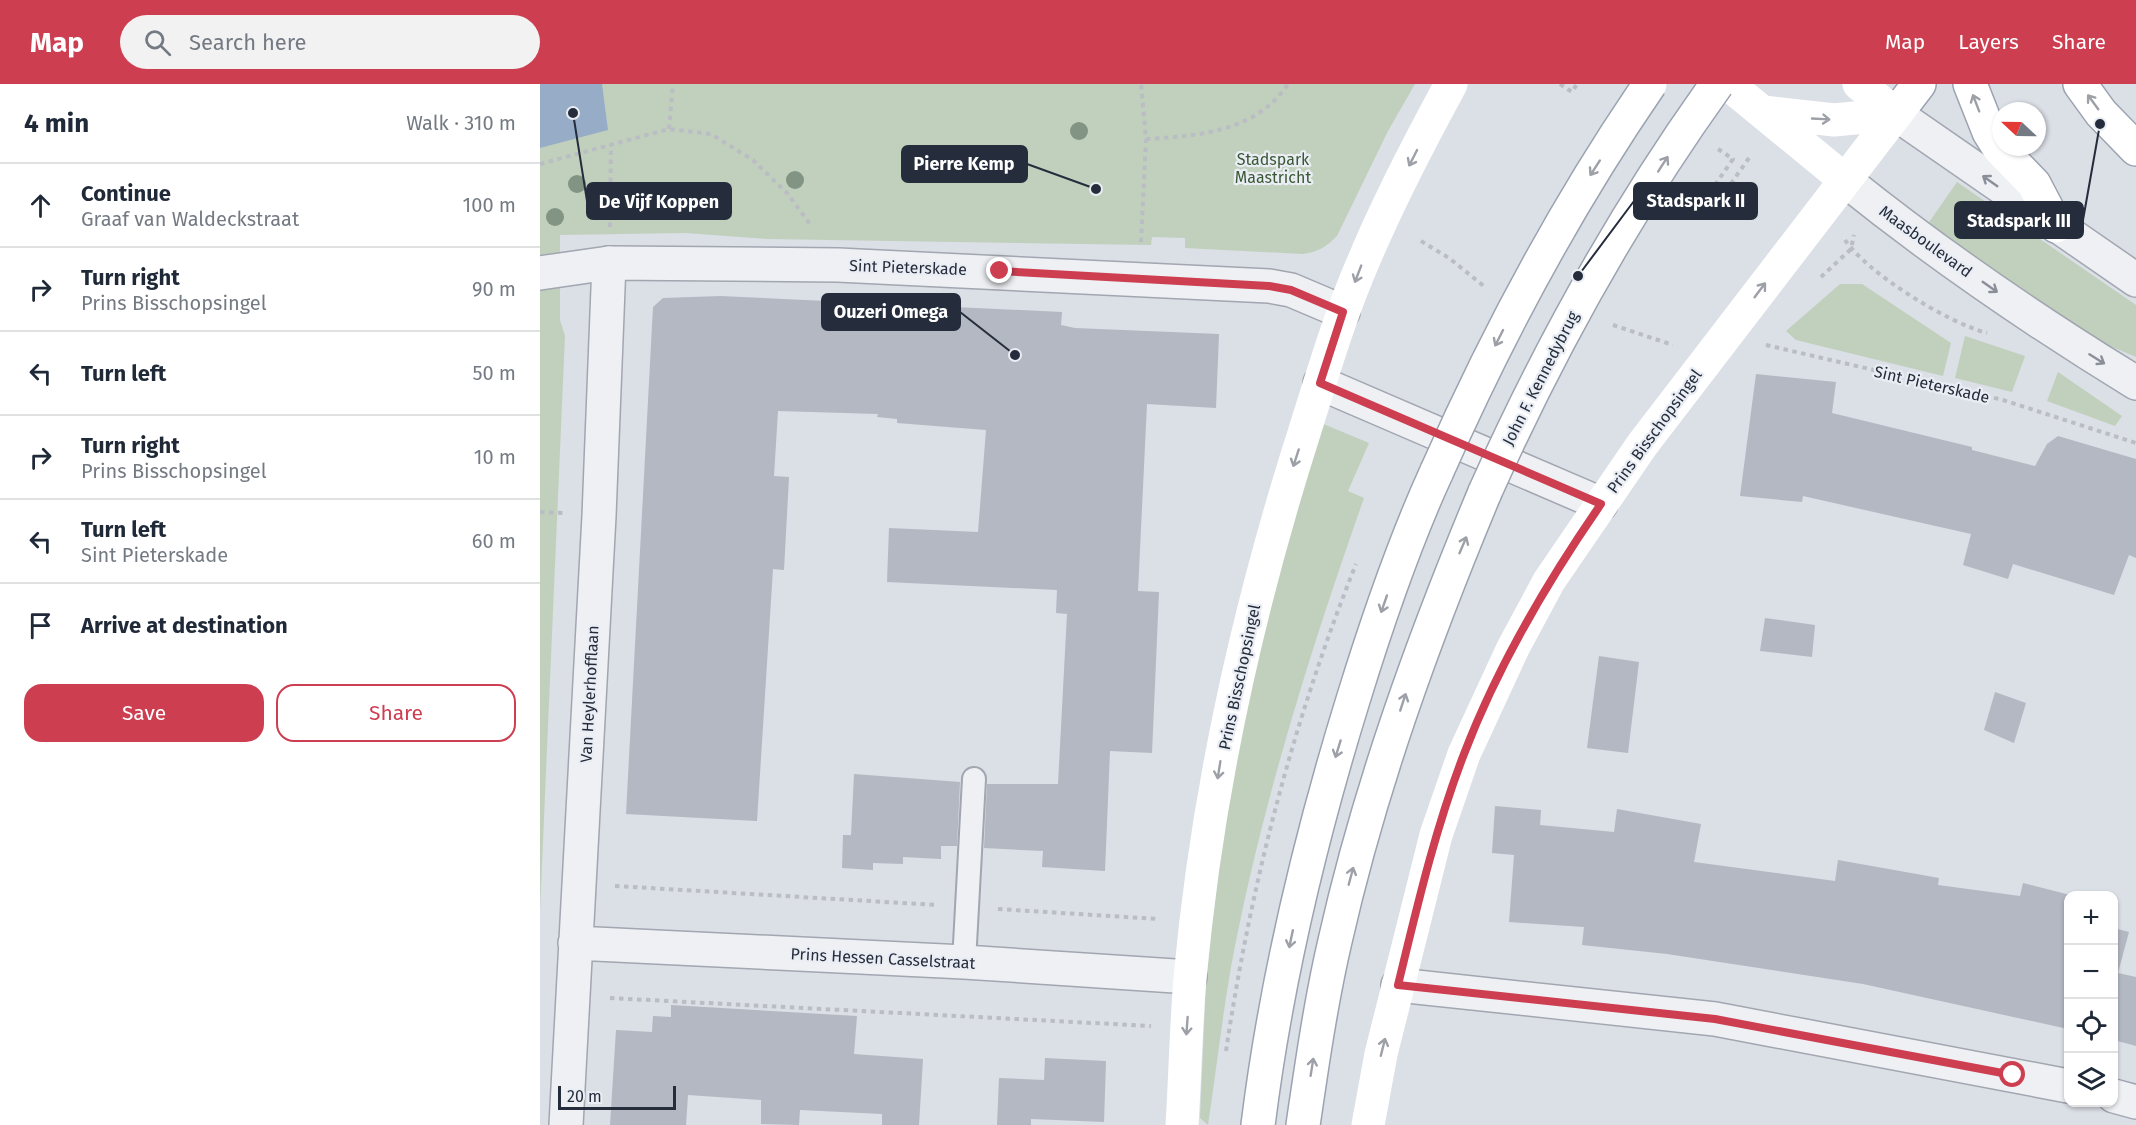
<!DOCTYPE html>
<html lang="en">
<head>
<meta charset="utf-8">
<style>
	:root { --surface:#fff; --page:#f2f2f3; --text:#1f2937; --muted:#747a83; --line:#e0e1e3; --accent:#cd3e50 }
	body { margin:0; font-family:"Fira Sans",sans-serif; background:var(--page); color:var(--text) }
	.controls { position:absolute; right:18px; bottom:18px; display:grid; overflow:hidden; border-radius:12px; box-shadow:0 2px 4px #0004 }
	.controls button { width:54px; height:54px; display:grid; place-items:center; padding:0; border:0; border-bottom:2px solid var(--line); background:var(--surface); color:var(--text); font:30px sans-serif }
	.compass { position:absolute; left:1452px; top:18px; width:54px; height:54px; border-radius:50%; background:var(--surface); box-shadow:0 2px 4px #0004; rotate:292deg }
	.scale { position:absolute; left:18px; bottom:15px; width:118px; box-sizing:border-box; padding-left:6px; border:3px solid #252d3c; border-top:0; font-size:16px; line-height:21px; white-space:nowrap; color:#252d3c; -webkit-text-stroke:4px #eaeef4; paint-order:stroke }
	.stop { position:absolute; width:18px; height:18px; margin:-14px; border:4px solid #cd3e50; border-radius:50%; background:#fff }
	.stop.end { background:#cd3e50; border-color:#fff; box-shadow:0 2px 6px #0008 }
	.list { margin:0; padding:0; list-style:none }
	h2 { display:flex; justify-content:space-between; align-items:center; height:78px; margin:0; padding:0 24px; font-size:26px }
	h2 small { font-size:20px; font-weight:400; color:var(--muted) }
	.list li { display:grid; grid-template-columns:39px 1fr auto; gap:18px; align-items:center; box-sizing:border-box; height:84px; padding:0 24px; border-top:2px solid var(--line) }
	.list b { display:block; font-size:22px; white-space:nowrap }
	.list p { margin:0; font-size:20px; white-space:nowrap; color:var(--muted) }
	.list em { font-size:20px; font-style:normal; color:var(--muted) }
	.actions { display:flex; gap:12px; padding:18px 24px }
	.actions a { flex:1; padding:14px 0; border:2px solid var(--accent); border-radius:18px; text-align:center; font-size:21px; color:var(--accent) }
	.actions .main { background:var(--accent); color:#fff }
	.icon { flex:none; width:33px; height:33px; fill:none; stroke:currentColor; stroke-width:2; stroke-linecap:round; stroke-linejoin:round }
	.map { position:relative; flex:none; width:1596px; height:1041px; overflow:hidden }
	header { display:flex; align-items:center; gap:36px; box-sizing:border-box; height:84px; padding:0 30px; background:var(--accent); color:#fff }
	header strong { font-size:28px }
	nav { display:flex; gap:33px; margin-inline-start:auto; font-size:21px }
	.search { width:420px; height:54px; background:var(--page); display:flex; align-items:center; gap:15px; box-sizing:border-box; padding:0 21px; border-radius:33px; color:var(--muted); font-size:22px }
	main { display:flex }
	aside { flex:1; background:var(--surface) }
	.map>svg:first-child { display:block }
	.green { fill:#c1d0bc }
	.water { fill:#96acc7 }
	.building { fill:#b3b8c2 }
	.lines { fill:none; stroke-linecap:round; stroke-linejoin:round }
	.service-casing { stroke:#a1a6b0; stroke-width:26 }
	.minor-casing { stroke:#a1a6b0; stroke-width:36 }
	.tertiary-casing { stroke:#a1a6b0; stroke-width:36 }
	.primary-casing { stroke:#9ba3b1; stroke-width:36 }
	.path { stroke:#babdc4; stroke-width:4; stroke-dasharray:4.5 4.5; stroke-linecap:butt }
	.service { stroke:#eef0f4; stroke-width:22 }
	.minor { stroke:#eef0f4; stroke-width:33 }
	.tertiary { stroke:#eef0f4; stroke-width:33 }
	.secondary { stroke:#fff; stroke-width:33 }
	.primary { stroke:#fff; stroke-width:33 }
	.primary-bridge-casing { stroke:#9ba3b1; stroke-width:36; stroke-linecap:butt }
	.primary-bridge { stroke:#fff; stroke-width:33 }
	.tree { fill:#829484 }
	.oneway { stroke:#9da0a7 }
	.oneway2 { stroke:#8a8e98 }
	.route { stroke:#cd3e50; stroke-width:8 }
	.labels { text-anchor:middle; stroke-width:4.5; stroke-linejoin:round; paint-order:stroke }
	.park-label { font-size:16px; fill:#395733; stroke:#eaeef4 }
	.street-label { font-size:16px; fill:#252d3c; stroke:#eaeef4 }
	.leader { fill:none; stroke:#252d3c; stroke-width:2 }
	.callout-dot { fill:#252d3c; stroke:#eaeef4; stroke-width:2 }
	.callout { fill:#252d3c; stroke:#252d3c; stroke-width:2 }
	.callout-label { font-size:18px; text-anchor:middle; font-weight:bold; fill:#fff }
</style>
</head>
<body>
<header>
<strong>Map</strong>
<div class="search"><svg class="icon" aria-label="search" viewBox="0 0 24 24"><circle cx="10" cy="10" r="6"/><path d="M15 15l6 6"/></svg>Search here</div>
<nav><a>Map</a><a>Layers</a><a>Share</a></nav>
</header>
<main>
<aside>
<h2>4 min<small>Walk · 310 m</small></h2>
<ul class="list">
<li><svg class="icon" aria-label="ahead" viewBox="0 0 24 24"><path d="M12 20V5M6 11l6-6 6 6"/></svg><div><b>Continue</b><p>Graaf van Waldeckstraat</p></div><em>100 m</em></li>
<li><svg class="icon" aria-label="right" viewBox="0 0 24 24"><path d="M7 20v-9h11M14 6l5 5-5 5"/></svg><div><b>Turn right</b><p>Prins Bisschopsingel</p></div><em>90 m</em></li>
<li><svg class="icon" aria-label="left" viewBox="0 0 24 24"><path d="M17 20v-9H6M10 6l-5 5 5 5"/></svg><div><b>Turn left</b></div><em>50 m</em></li>
<li><svg class="icon" aria-label="right" viewBox="0 0 24 24"><path d="M7 20v-9h11M14 6l5 5-5 5"/></svg><div><b>Turn right</b><p>Prins Bisschopsingel</p></div><em>10 m</em></li>
<li><svg class="icon" aria-label="left" viewBox="0 0 24 24"><path d="M17 20v-9H6M10 6l-5 5 5 5"/></svg><div><b>Turn left</b><p>Sint Pieterskade</p></div><em>60 m</em></li>
<li><svg class="icon" aria-label="arrive" viewBox="0 0 24 24"><path d="M6 21V4h12l-3 4 3 4H6"/></svg><div><b>Arrive at destination</b></div></li>
</ul>
<div class="actions"><a class="main">Save</a><a>Share</a></div>
</aside>
<div class="map">
<svg width="1596" height="1041" viewBox="0 0 1596 1041">
	<rect width="100%" height="100%" fill="#dbdfe6"/>
	<path class="green" d="M0 0H875L848 47 797 152C786 163 778 168 763 170L645 164V154L612 153 611 161 227 155 145 149 20 151V236L25 252 0 826Z
		M1417 98 1596 221V273L1532 246 1385 144Z
		M1300 200H1322L1411 259 1403 292 1256 256 1246 247Z
		M1425 252 1485 272 1472 308 1415 294Z
		M1518 288 1582 332 1575 342 1507 317Z
		M781 339 829 359 808 407 824 414C770 567 721 723 691 883 682 935 676 988 668 1041L660 1034 666 896 691 680 730 509Z"/>
	<path class="water" d="M0 0H62L68 46 0 64Z"/>
	<path class="building" d="M180 212 522 228 521 241 535 244 679 250 676 324 607 320 598 507 619 508 612 669 570 667 565 787 502 783 503 767 444 764 447 700H518L527 530 516 529 517 506 347 498 349 444 438 448 446 346 357 339V335L337 333 338 330 238 327 234 392 249 393 244 486 233 485 217 737 86 730 113 223 123 214Z
		M1216 290 1296 298 1292 329 1432 363V366L1495 382 1507 360 1518 352 1596 375V474L1589 471 1574 511 1473 480 1468 495 1423 481 1431 450 1263 412 1262 418 1200 412Z
		M1225 534 1275 541 1272 573 1220 567Z
		M1059 572 1099 578 1088 669 1047 664Z
		M1455 608 1486 619 1474 659 1444 646Z
		M314 690 420 698 417 762H401V775L363 773V780L333 779V786L302 784 303 751H311Z
		M955 722 1001 726 1000 741 1074 748 1077 725 1161 740 1154 778 1295 797 1298 776 1399 794 1398 801 1480 812 1483 799 1534 812H1528V945L1323 900 1127 870 1042 861 1044 843 969 838 974 771 952 769Z
		M1574 844 1589 848 1578 889 1596 893V962L1574 956Z
		M131 921 317 932 314 970 383 975 379 1041H342V1030L260 1026 259 1041 221 1040V1016L148 1011 146 1041H70L76 946 112 948 113 932 131 933Z
		M505 974 566 977 564 1038 491 1035V1041H457L459 994 504 996Z"/>
	<g class="lines">
		<defs>
			<path id="service" d="M424 878 434 695"/>
			<path id="minor" d="M780 299 1061 420
				M35 859 424 878 650 893
				M858 901 1175 935 1528 1002
				M1574 1012 1596 1018
				M26 1041 59 432 69 179"/>
			<path id="tertiary" d="M1356 30 1596 196
				M1305 96C1397 170 1495 237 1596 299
				M0 189 69 179 298 181 729 202 751 206 803 228"/>
			<path id="primary" d="M1430 0 1449 48 1459 64 1494 100 1516 142
				M1540 0 1561 29 1596 65
				M1356 30 1379 0
				M718 1041C736 897 770 755 813 616 837 538 863 461 897 387
				M763 1041C772 980 781 917 795 857 830 702 884 554 945 408"/>
		</defs>
		<use href="#service" class="service-casing"/>
		<use href="#minor" class="minor-casing"/>
		<use href="#tertiary" class="tertiary-casing"/>
		<use href="#primary" class="primary-casing"/>
		<path class="path" d="M1020 0 1032 8 1037 0
			M129 45 133 0
			M606 55C658 52 716 48 748 0
			M1178 65 1193 75 1175 101 1185 108 1209 74
			M0 80 129 45 171 50 213 76 248 110 272 143
			M70 143 71 60
			M1305 156C1327 189 1408 239 1447 249
			M881 157 909 174 945 203
			M601 158 606 55 601 0
			M1281 193 1311 165 1314 151
			M1073 241 1133 261
			M1226 261 1463 316 1596 359
			M0 428 23 429
			M75 802 397 821
			M458 825 618 835
			M70 914 611 942
			M686 967C711 800 753 637 816 480"/>
		<use href="#service" class="service"/>
		<use href="#minor" class="minor"/>
		<use href="#tertiary" class="tertiary"/>
		<path class="secondary" d="M1188 0 1305 96
			M1319 0 1356 30
			M1224 28 1294 36 1356 30
			M642 1041C645 992 646 943 650 894 667 708 708 524 765 346 783 289 800 231 824 176 849 116 880 57 911 0
			M828 1041 841 970 896 751 924 670 973 564 1009 497 1102 361 1356 30"/>
		<use href="#primary" class="primary"/>
		<defs>
			<path id="primary-bridge" d="M897 387C957 251 1026 122 1110 0
				M945 408C1009 265 1085 128 1177 0"/>
		</defs>
		<use href="#primary-bridge" class="primary-bridge-casing"/>
		<use href="#primary-bridge" class="primary-bridge"/>
	</g>
	<g class="tree">
		<circle cx="539" cy="47" r="9"/>
		<circle cx="255" cy="96" r="9"/>
		<circle cx="37" cy="100" r="9"/>
		<circle cx="15" cy="133" r="9"/>
	</g>
	<defs><path id="oneway-shaft" d="M-6 0H5M1.5-3L5.5 0L1.5 3" fill="none" stroke-width="1.6" stroke-linecap="round" stroke-linejoin="round" transform="scale(1.5)"/></defs>
	<g class="oneway">
		<use href="#oneway-shaft" transform="translate(1553 18) rotate(-126)"/>
		<use href="#oneway-shaft" transform="translate(1436 19) rotate(-111)"/>
		<use href="#oneway-shaft" transform="translate(1281 35) rotate(3)"/>
		<use href="#oneway-shaft" transform="translate(873 74) rotate(117)"/>
		<use href="#oneway-shaft" transform="translate(1123 80) rotate(-57)"/>
		<use href="#oneway-shaft" transform="translate(1055 84) rotate(123)"/>
		<use href="#oneway-shaft" transform="translate(818 190) rotate(111)"/>
		<use href="#oneway-shaft" transform="translate(1220 206) rotate(-53)"/>
		<use href="#oneway-shaft" transform="translate(959 254) rotate(117)"/>
		<use href="#oneway-shaft" transform="translate(756 374) rotate(108)"/>
		<use href="#oneway-shaft" transform="translate(923 461) rotate(-67)"/>
		<use href="#oneway-shaft" transform="translate(844 520) rotate(109)"/>
		<use href="#oneway-shaft" transform="translate(863 618) rotate(-72)"/>
		<use href="#oneway-shaft" transform="translate(798 665) rotate(107)"/>
		<use href="#oneway-shaft" transform="translate(679 686) rotate(99)"/>
		<use href="#oneway-shaft" transform="translate(811 792) rotate(-75)"/>
		<use href="#oneway-shaft" transform="translate(751 855) rotate(102)"/>
		<use href="#oneway-shaft" transform="translate(647 942) rotate(94)"/>
		<use href="#oneway-shaft" transform="translate(843 963) rotate(-76)"/>
		<use href="#oneway-shaft" transform="translate(772 983) rotate(-81)"/>
	</g>
	<g class="oneway2">
		<use href="#oneway-shaft" transform="translate(1450 97) rotate(-145)"/>
		<use href="#oneway-shaft" transform="translate(1450 203) rotate(35)"/>
		<use href="#oneway-shaft" transform="translate(1557 275) rotate(32)"/>
	</g>
	<g class="lines">
		<path class="route" d="M460 187 729 202 751 206 803 228 780 299 1061 420C1007 498 958 581 924 670 895 745 877 823 858 901L1175 935 1473 991"/>
	</g>
	<g class="labels">
		<g class="park-label">
			<text x="733" y="81">Stadspark<tspan x="733" dy="18">Maastricht</tspan></text>
		</g>
		<g class="street-label">
			<text transform="translate(1386 157) rotate(36)" y="6">Maasboulevard</text>
			<text transform="translate(368 183) rotate(2)" y="6">Sint Pieterskade</text>
			<text transform="translate(1000 294) rotate(-63)" y="6">John F. Kennedybrug</text>
			<text transform="translate(1392 300) rotate(13)" y="6">Sint Pieterskade</text>
			<text transform="translate(1114 347) rotate(-54)" y="6">Prins Bisschopsingel</text>
			<text transform="translate(699 593) rotate(-78)" y="6">Prins Bisschopsingel</text>
			<text transform="translate(49 610) rotate(-87)" y="6">Van Heylerhofflaan</text>
			<text transform="translate(343 874) rotate(3)" y="6">Prins Hessen Casselstraat</text>
		</g>
	</g>
	<path class="leader" d="M556 105L487 80M1038 192L1094 117M33 29L47 117M1560 40L1543 136M475 271L420 228"/>
	<g class="callout-dot">
		<circle cx="556" cy="105" r="6"/>
		<circle cx="1038" cy="192" r="6"/>
		<circle cx="33" cy="29" r="6"/>
		<circle cx="1560" cy="40" r="6"/>
		<circle cx="475" cy="271" r="6"/>
	</g>
	<g class="callout">
		<rect x="362" y="62" width="125" height="36" rx="6"/>
		<rect x="1094" y="99" width="123" height="36" rx="6"/>
		<rect x="47" y="99" width="144" height="36" rx="6"/>
		<rect x="1415" y="118" width="128" height="36" rx="6"/>
		<rect x="282" y="210" width="138" height="36" rx="6"/>
	</g>
	<g class="callout-label">
		<text x="424" y="86">Pierre Kemp</text>
		<text x="1156" y="123">Stadspark II</text>
		<text x="119" y="124">De Vijf Koppen</text>
		<text x="1479" y="143">Stadspark III</text>
		<text x="351" y="234">Ouzeri Omega</text>
	</g>
</svg>
<div class="controls">
<button>+</button>
<button>−</button>
<button><svg class="icon" aria-label="locate" viewBox="0 0 24 24"><circle cx="12" cy="12" r="6"/><path d="M12 2v4M12 18v4M2 12h4M18 12h4"/></svg></button>
<button><svg class="icon" aria-label="layers" viewBox="0 0 24 24"><path d="M12 4l9 5-9 5-9-5zM3 14l9 5 9-5"/></svg></button>
</div>
<svg class="compass" viewBox="-18 -18 36 36"><path d="M0-13l5 13h-10z" fill="#e53935"/><path d="M0 13l5-13h-10z" fill="#747a83"/></svg>
<div class="scale">20 m</div>
<div class="stop" style="left:1473px;top:991px"></div>
<div class="stop end" style="left:460px;top:187px"></div>
</div>
</main>
</body>
</html>
